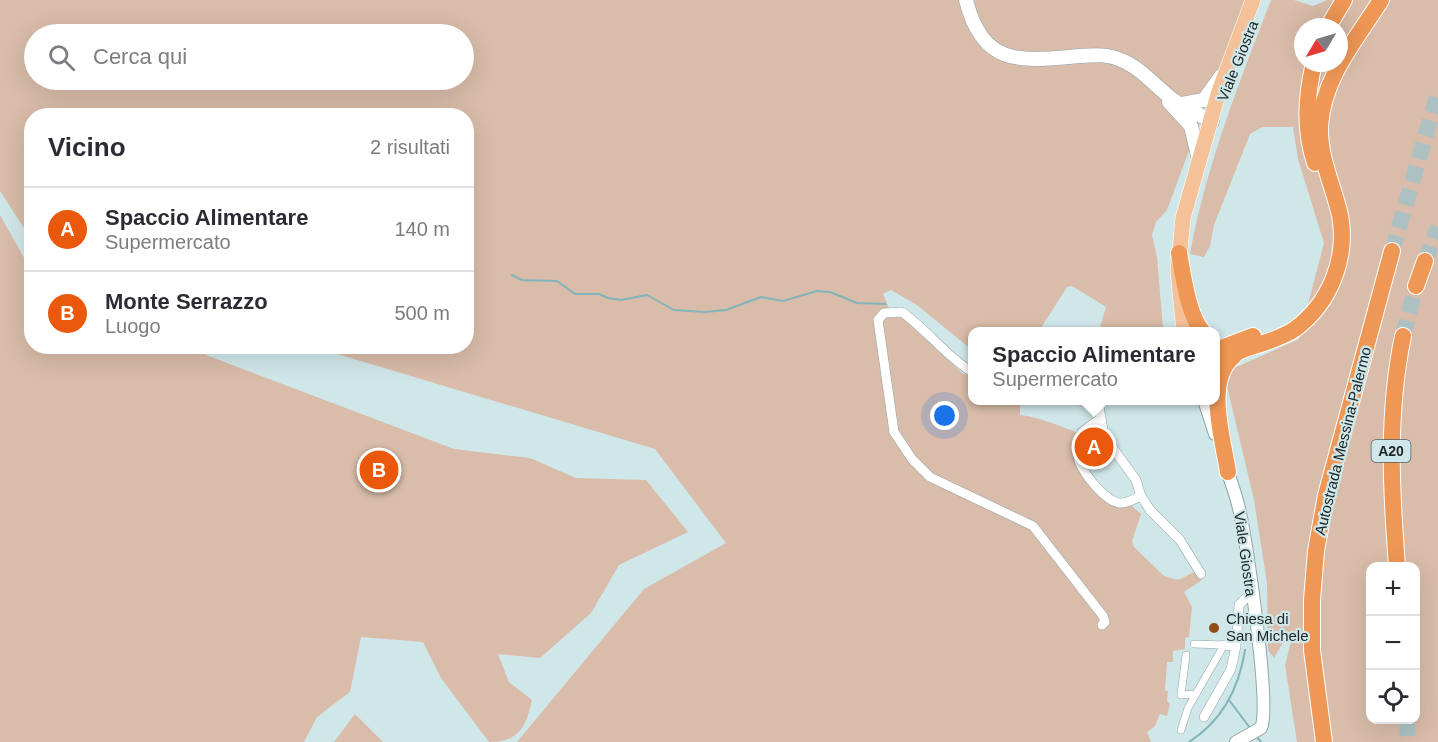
<!DOCTYPE html>
<html lang="it">
<head>
<meta charset="utf-8">
<style>
	:root { --surface:#fff; --page:#f2f2f3; --text:#2b2b33; --muted:#7c7c81; --line:#e1e1e2; --accent:#ea580c }
	body { margin:0; font-family:Arial,sans-serif; background:var(--page); color:var(--text) }
	.controls { position:absolute; right:18px; bottom:18px; display:grid; overflow:hidden; border-radius:12px; box-shadow:0 6px 24px #0002 }
	.controls button { width:54px; height:54px; display:grid; place-items:center; padding:0; border:0; border-bottom:2px solid var(--line); background:var(--surface); color:var(--text); font:30px sans-serif }
	.compass { position:absolute; left:1294px; top:18px; width:54px; height:54px; border-radius:50%; background:var(--surface); box-shadow:0 6px 24px #0002; rotate:232deg }
	.you { position:absolute; left:945px; top:416px; width:21px; height:21px; margin:-15px; border:4px solid #fff; border-radius:50%; background:#1a73e8; box-shadow:0 0 0 9px #1a73e833 }
	.badge { display:grid; place-items:center; width:39px; height:39px; border-radius:50%; background:var(--accent); color:#fff; font-size:20px; font-weight:700 }
	.pin { position:absolute; translate:-50% -50%; border:3px solid #fff; box-shadow:0 2px 6px #0006 }
	.popup { position:absolute; left:968px; top:327px; width:252px; height:78px; box-sizing:border-box; display:grid; place-content:center; border-radius:12px; background:var(--surface); filter:drop-shadow(0 2px 4px #0005); font-size:20px; white-space:nowrap; color:var(--muted) }
	.popup b { font-size:22px; color:var(--text) }
	.popup::after { content:''; position:absolute; left:50%; top:100%; margin-left:-12px; border:12px solid transparent; border-top-color:var(--surface) }
	.list { margin:0; padding:0; list-style:none }
	h2 { display:flex; justify-content:space-between; align-items:center; height:78px; margin:0; padding:0 24px; font-size:26px }
	h2 small { font-size:20px; font-weight:400; color:var(--muted) }
	.list li { display:grid; grid-template-columns:39px 1fr auto; gap:18px; align-items:center; box-sizing:border-box; height:84px; padding:0 24px; border-top:2px solid var(--line) }
	.list b { display:block; font-size:22px; white-space:nowrap }
	.list p { margin:0; font-size:20px; white-space:nowrap; color:var(--muted) }
	.list em { font-size:20px; font-style:normal; color:var(--muted) }
	.icon { flex:none; width:33px; height:33px; fill:none; stroke:currentColor; stroke-width:2; stroke-linecap:round; stroke-linejoin:round }
	.map { position:relative; flex:none; width:1438px; height:742px; overflow:hidden }
	.search { position:absolute; background:var(--surface); box-shadow:0 6px 24px #0002; left:24px; top:24px; width:450px; height:66px; display:flex; align-items:center; gap:15px; box-sizing:border-box; padding:0 21px; border-radius:33px; color:var(--muted); font-size:22px }
	.panel { position:absolute; background:var(--surface); box-shadow:0 6px 24px #0002; left:24px; top:108px; width:450px; height:246px; border-radius:24px }
	.map>svg:first-child { display:block }
	.green { fill:#d9bca9; fill-rule:evenodd }
	.lines { fill:none; stroke-linecap:round; stroke-linejoin:round }
	.stream { stroke:#82b5bb; stroke-width:2 }
	.motorway-tunnel { stroke:#adc1c3; stroke-width:16; stroke-dasharray:16 8; stroke-linecap:butt }
	.pedestrian-casing { stroke:#90a5a8; stroke-width:8 }
	.minor-casing { stroke:#90a5a8; stroke-width:10 }
	.tertiary-casing { stroke:#90a5a8; stroke-width:14 }
	.secondary-casing { stroke:#90a5a8; stroke-width:15 }
	.primary-casing { stroke:#fff; stroke-width:16 }
	.motorway-casing { stroke:#fff; stroke-width:18 }
	.pedestrian { stroke:#fff; stroke-width:7 }
	.minor { stroke:#fff; stroke-width:9 }
	.tertiary { stroke:#fff; stroke-width:12 }
	.secondary { stroke:#fff; stroke-width:14 }
	.primary { stroke:#f5c199; stroke-width:15 }
	.motorway { stroke:#ef9755; stroke-width:16 }
	.poi-dot { fill:#8f4f19; stroke:#d0e7e9; stroke-width:2 }
	.labels { text-anchor:middle; stroke-width:4.5; stroke-linejoin:round; paint-order:stroke }
	.shield { fill:#d0e7e9; stroke:#556163; stroke-width:1.5 }
	.shield-label { font-size:14px; font-weight:bold; fill:#202829 }
	.street-label { font-size:15px; fill:#202829; stroke:#d0e7e9 }
	.poi-label { font-size:15px; fill:#202829; stroke:#d0e7e9; text-anchor:start }
</style>
</head>
<body>
<div class="map">
<svg width="1438" height="742" viewBox="0 0 1438 742">
	<rect width="100%" height="100%" fill="#d0e7e9"/>
	<path class="green" d="M0 0H1245L1167 210 1156 222 1152 235 1157 257 1163 328 1156 331H1099L1106 307 1072 286 1067 287 1039 331 972 332V350L917 305 891 290 883 294 893 318 902 317 962 373 972 377V400L1020 401V415C1039 417 1060 426 1078 433L1076 460 1119 505 1132 506 1141 514 1132 541 1134 547 1164 576 1178 580 1196 571 1202 580 1184 592 1192 607 1189 637 1185 638V649L1173 651V662H1167L1165 690 1168 691 1167 701 1170 704 1167 716 1160 714 1155 726 1147 732 1151 742H517L644 589 726 543 655 449 314 347 466 346V116H32L31 239 0 191ZM34 34H464V80H34Z
		M1271 0H1294L1313 6 1327 0H1438V742H1297L1285 665 1292 638 1285 639 1274 658 1268 650 1267 583 1254 500 1227 386 1230 370 1299 339 1324 243 1298 159 1293 127H1262L1250 134 1214 225 1210 246 1204 257 1190 254C1206 166 1239 83 1271 0ZM1303 27H1339V63H1303ZM1370 566H1416V720H1370Z
		M0 215 31 270 32 346 185 347 454 449 530 458 576 478 646 480 688 532 619 565 591 613 540 658 498 654 509 682 532 700C526 726 520 742 489 742L441 678 423 642 361 637 350 692 317 717 304 742H0Z
		M355 714 383 742H334Z"/>
	<g class="lines">
		<path class="stream" d="M512 275 522 280 557 281 575 294H599L608 298 621 300 647 295 674 310 705 312 726 310 761 297 783 301 817 291 830 292 857 303 885 304
			M1229 700 1250 728
			M1255 735 1261 742
			M1189 742C1222 721 1239 688 1245 650"/>
		<path class="motorway-tunnel" d="M1392 251 1438 93
			M1425 261 1438 227
			M1403 336 1416 286
			M1407 720 1408 742"/>
		<defs>
			<path id="pedestrian" d="M1186 655 1181 695 1196 694
				M1181 730 1188 708 1224 645 1194 644"/>
			<path id="minor" d="M972 372C946 356 927 330 902 312L884 313 878 320 894 432 912 459 930 477 1033 526 1103 616 1105 622 1102 625
				M1098 400 1104 436 1136 480 1141 496 1150 510 1180 540 1201 574
				M1101 418 1082 432C1079 440 1077 453 1079 461 1084 474 1104 500 1119 503 1126 504 1134 499 1141 496
				M1224 645 1236 646 1239 605 1251 593
				M1204 717 1231 669 1236 646"/>
			<path id="tertiary" d="M1204 400 1215 434
				M1225 465C1231 481 1237 497 1240 513 1247 544 1271 707 1261 728L1236 742"/>
			<path id="secondary" d="M966 0C983 68 1022 61 1080 56 1094 55 1108 54 1121 60 1141 68 1155 86 1172 99 1184 108 1199 114 1212 122
				M1169 102 1191 126 1199 160
				M1182 104 1204 100 1221 76"/>
			<path id="primary" d="M1184 332 1178 271 1183 218 1219 91 1253 0"/>
			<path id="motorway" d="M1328 27 1344 0
				M1314 63C1306 97 1304 129 1315 163
				M1179 253C1183 274 1188 316 1203 332
				M1416 286 1425 261
				M1216 350 1253 336
				M1216 363C1224 360 1232 355 1240 351 1258 344 1279 340 1295 329 1330 303 1348 258 1340 215 1333 185 1319 158 1320 126 1323 77 1356 40 1381 0
				M1228 472C1223 438 1204 380 1234 356
				M1397 566C1391 489 1387 413 1403 336
				M1324 742 1312 650V600L1316 551 1326 495 1392 251"/>
		</defs>
		<use href="#pedestrian" class="pedestrian-casing"/>
		<use href="#minor" class="minor-casing"/>
		<use href="#tertiary" class="tertiary-casing"/>
		<use href="#secondary" class="secondary-casing"/>
		<use href="#primary" class="primary-casing"/>
		<use href="#motorway" class="motorway-casing"/>
		<use href="#pedestrian" class="pedestrian"/>
		<use href="#minor" class="minor"/>
		<use href="#tertiary" class="tertiary"/>
		<use href="#secondary" class="secondary"/>
		<use href="#primary" class="primary"/>
		<use href="#motorway" class="motorway"/>
	</g>
	<circle class="poi-dot" cx="1214" cy="628" r="6"/>
	<g class="labels">
		<rect class="shield" x="1371.5" y="440" width="39" height="22" rx="4.5"/>
		<g class="shield-label">
			<text x="1391" y="456">A20</text>
		</g>
		<g class="street-label">
			<text transform="translate(1238 61) rotate(-68)" y="5">Viale Giostra</text>
			<text transform="translate(1343 441) rotate(-76)" y="5">Autostrada Messina-Palermo</text>
			<text transform="translate(1245 554) rotate(82)" y="5">Viale Giostra</text>
		</g>
		<g class="poi-label">
			<text x="1226" y="624">Chiesa di<tspan x="1226" dy="17">San Michele</tspan></text>
		</g>
	</g>
</svg>
<div class="controls">
<button>+</button>
<button>−</button>
<button><svg class="icon" aria-label="locate" viewBox="0 0 24 24"><circle cx="12" cy="12" r="6"/><path d="M12 2v4M12 18v4M2 12h4M18 12h4"/></svg></button>
</div>
<svg class="compass" viewBox="-18 -18 36 36"><path d="M0-13l5 13h-10z" fill="#e53935"/><path d="M0 13l5-13h-10z" fill="#7c7c81"/></svg>
<div class="you"></div>
<div class="pin badge" style="left:1094px;top:447px">A</div>
<div class="popup"><b>Spaccio Alimentare</b>Supermercato</div>
<div class="pin badge" style="left:379px;top:470px">B</div>
<div class="search"><svg class="icon" aria-label="search" viewBox="0 0 24 24"><circle cx="10" cy="10" r="6"/><path d="M15 15l6 6"/></svg>Cerca qui</div>
<section class="panel">
<h2>Vicino<small>2 risultati</small></h2>
<ul class="list">
<li><span class="badge">A</span><div><b>Spaccio Alimentare</b><p>Supermercato</p></div><em>140 m</em></li>
<li><span class="badge">B</span><div><b>Monte Serrazzo</b><p>Luogo</p></div><em>500 m</em></li>
</ul>
</section>
</div>
</body>
</html>
